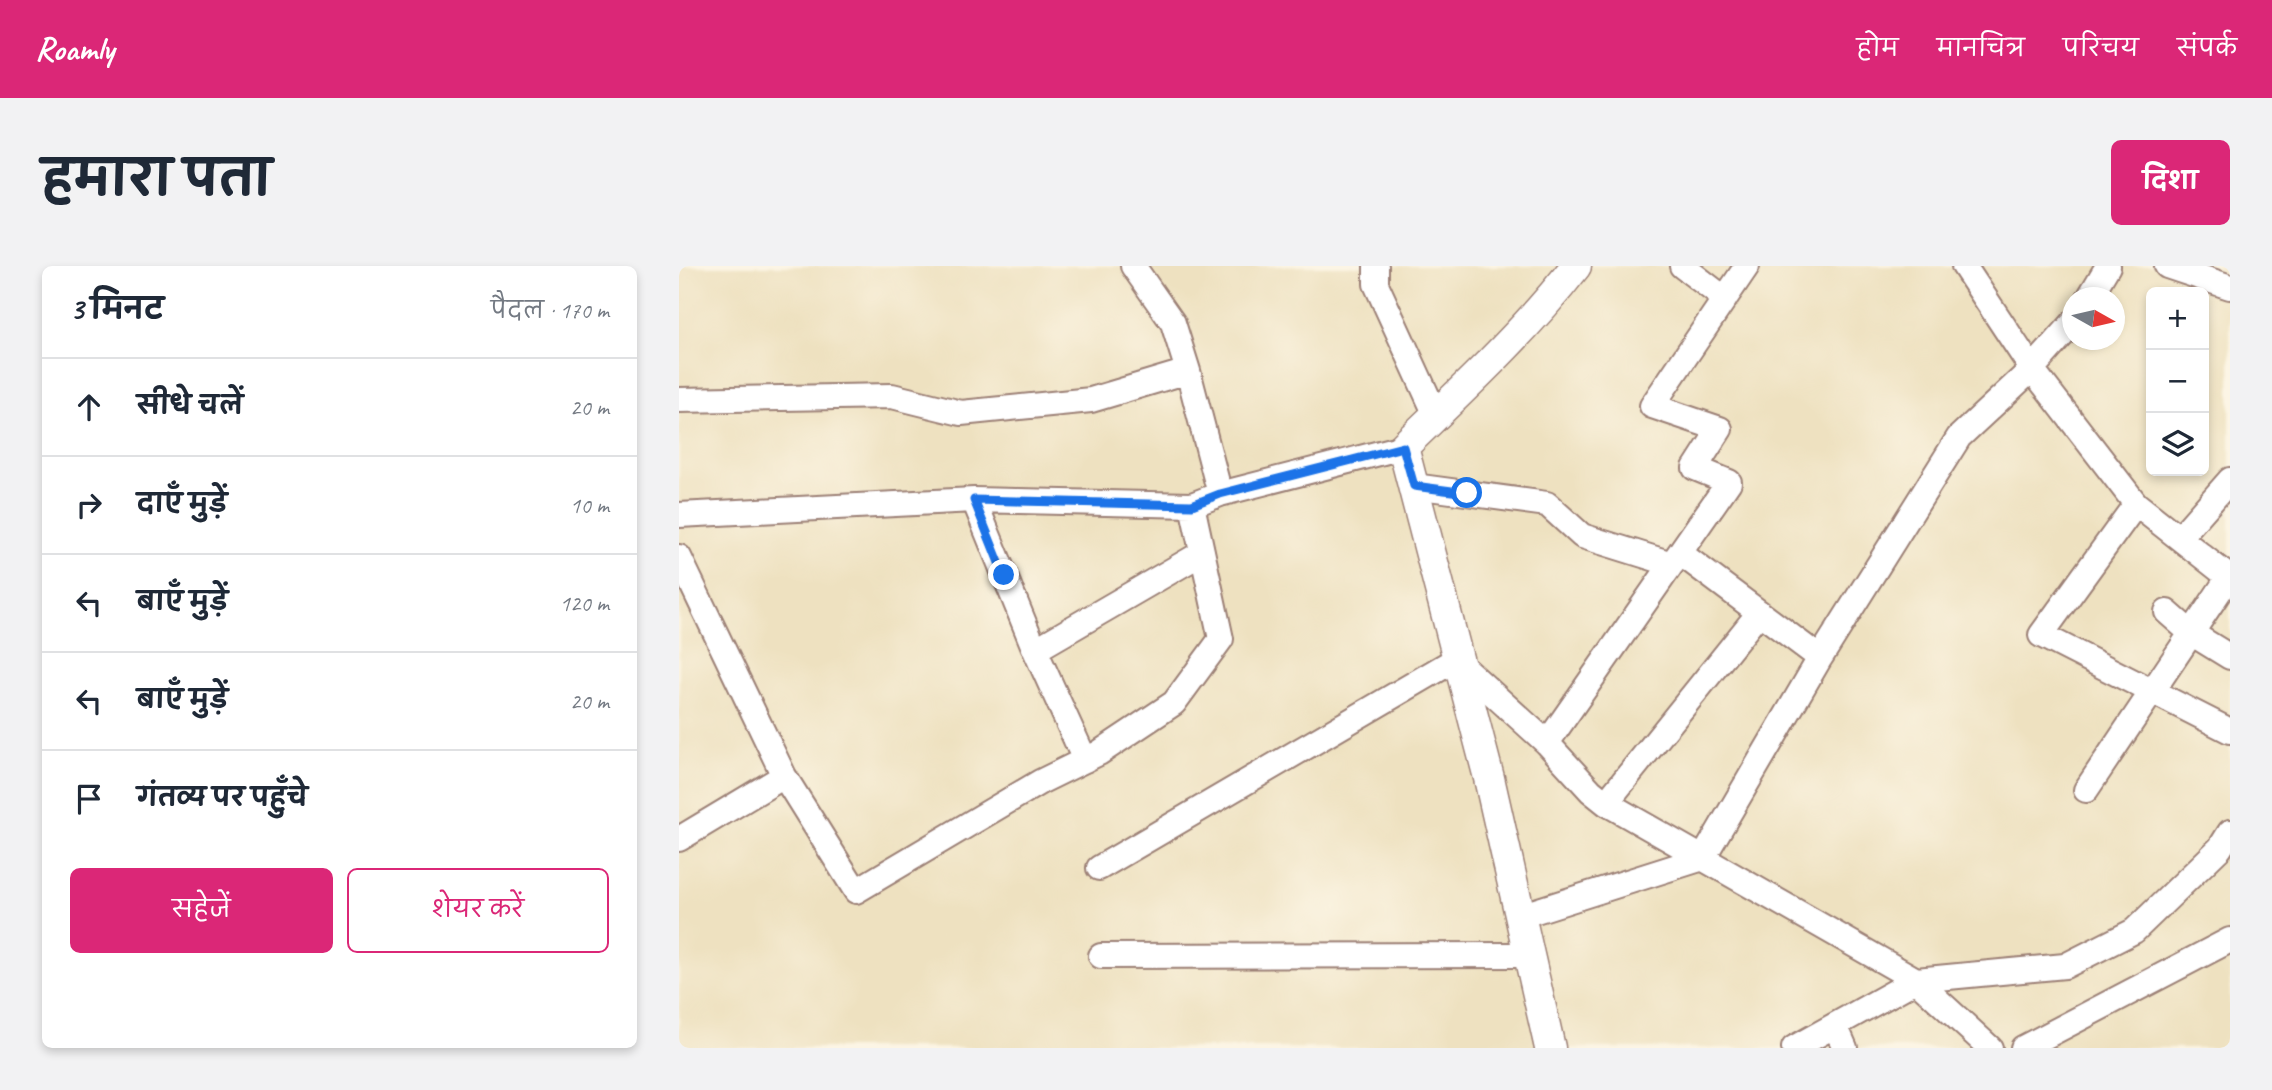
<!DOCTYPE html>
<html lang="hi">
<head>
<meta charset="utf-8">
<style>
	:root { --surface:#fff; --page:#f2f2f3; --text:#1f2937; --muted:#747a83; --line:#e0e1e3; --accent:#db2777 }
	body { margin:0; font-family:Caveat,"Playpen Sans Deva",sans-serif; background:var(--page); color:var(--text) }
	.controls { position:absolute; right:21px; top:21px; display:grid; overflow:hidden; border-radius:10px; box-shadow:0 4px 10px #0003 }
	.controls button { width:63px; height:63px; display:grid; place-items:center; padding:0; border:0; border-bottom:2px solid var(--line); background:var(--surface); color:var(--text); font:35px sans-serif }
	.compass { position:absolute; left:1383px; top:21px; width:63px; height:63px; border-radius:50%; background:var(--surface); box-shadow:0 4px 10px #0003; rotate:98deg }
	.stop { position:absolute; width:21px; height:21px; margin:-16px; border:5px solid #1a73e8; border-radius:50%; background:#fff }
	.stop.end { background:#1a73e8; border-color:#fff; box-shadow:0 2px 7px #0008 }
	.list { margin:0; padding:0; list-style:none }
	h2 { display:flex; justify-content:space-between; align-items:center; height:91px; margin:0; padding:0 28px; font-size:30px }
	h2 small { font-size:23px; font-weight:400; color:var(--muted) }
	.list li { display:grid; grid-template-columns:46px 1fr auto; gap:21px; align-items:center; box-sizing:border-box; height:98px; padding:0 28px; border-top:2px solid var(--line) }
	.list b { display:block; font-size:26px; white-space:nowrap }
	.list em { font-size:23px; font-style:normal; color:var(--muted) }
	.actions { display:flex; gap:14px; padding:21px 28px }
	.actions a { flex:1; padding:16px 0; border:2px solid var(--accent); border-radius:10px; text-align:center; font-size:24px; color:var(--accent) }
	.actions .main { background:var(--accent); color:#fff }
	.icon { flex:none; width:38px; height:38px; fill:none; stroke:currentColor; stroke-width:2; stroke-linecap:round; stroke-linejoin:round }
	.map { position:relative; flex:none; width:1551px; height:782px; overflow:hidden; border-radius:10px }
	header { display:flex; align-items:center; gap:42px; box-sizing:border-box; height:98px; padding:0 35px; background:var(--accent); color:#fff }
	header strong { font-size:33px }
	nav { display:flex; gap:38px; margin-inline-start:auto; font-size:24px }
	.intro { display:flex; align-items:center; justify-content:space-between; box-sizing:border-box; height:168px; padding:0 42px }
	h1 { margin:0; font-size:49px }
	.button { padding:18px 32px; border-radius:10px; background:var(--accent); color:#fff; font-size:24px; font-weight:700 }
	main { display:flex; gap:42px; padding:0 42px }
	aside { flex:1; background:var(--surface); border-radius:10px; box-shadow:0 4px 10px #0003 }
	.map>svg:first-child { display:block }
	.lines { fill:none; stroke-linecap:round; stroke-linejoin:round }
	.minor-casing { stroke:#9c8076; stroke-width:28 }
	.tertiary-casing { stroke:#9c8076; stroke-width:33 }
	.minor { stroke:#fff; stroke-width:24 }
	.tertiary { stroke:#fff; stroke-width:30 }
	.route { stroke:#1a73e8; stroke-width:9 }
</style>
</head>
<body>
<header>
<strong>Roamly</strong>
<nav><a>होम</a><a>मानचित्र</a><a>परिचय</a><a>संपर्क</a></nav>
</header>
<div class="intro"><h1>हमारा पता</h1><a class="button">दिशा</a></div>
<main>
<aside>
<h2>3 मिनट<small>पैदल · 170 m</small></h2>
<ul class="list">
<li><svg class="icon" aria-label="ahead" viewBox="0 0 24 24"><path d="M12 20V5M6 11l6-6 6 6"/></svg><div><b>सीधे चलें</b></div><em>20 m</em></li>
<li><svg class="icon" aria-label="right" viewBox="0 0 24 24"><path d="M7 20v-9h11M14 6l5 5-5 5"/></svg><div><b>दाएँ मुड़ें</b></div><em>10 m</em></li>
<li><svg class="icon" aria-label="left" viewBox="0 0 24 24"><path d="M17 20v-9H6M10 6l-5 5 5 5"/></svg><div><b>बाएँ मुड़ें</b></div><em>120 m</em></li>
<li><svg class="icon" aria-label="left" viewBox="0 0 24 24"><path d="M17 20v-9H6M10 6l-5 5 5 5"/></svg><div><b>बाएँ मुड़ें</b></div><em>20 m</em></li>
<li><svg class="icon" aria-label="arrive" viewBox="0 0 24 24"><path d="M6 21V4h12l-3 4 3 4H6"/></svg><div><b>गंतव्य पर पहुँचे</b></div></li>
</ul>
<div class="actions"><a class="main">सहेजें</a><a>शेयर करें</a></div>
</aside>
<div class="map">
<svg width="1551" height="782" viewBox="0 0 1551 782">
	<rect width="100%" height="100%" fill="#fcf5e5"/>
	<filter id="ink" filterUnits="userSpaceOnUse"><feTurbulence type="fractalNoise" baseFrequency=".0143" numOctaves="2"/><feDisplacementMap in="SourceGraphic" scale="14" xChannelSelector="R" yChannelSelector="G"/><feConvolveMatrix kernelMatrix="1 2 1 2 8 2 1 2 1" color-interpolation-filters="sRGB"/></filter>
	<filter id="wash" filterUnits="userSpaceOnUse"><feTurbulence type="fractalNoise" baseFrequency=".00686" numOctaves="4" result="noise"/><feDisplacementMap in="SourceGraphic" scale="28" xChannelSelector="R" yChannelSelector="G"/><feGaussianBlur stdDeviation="1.57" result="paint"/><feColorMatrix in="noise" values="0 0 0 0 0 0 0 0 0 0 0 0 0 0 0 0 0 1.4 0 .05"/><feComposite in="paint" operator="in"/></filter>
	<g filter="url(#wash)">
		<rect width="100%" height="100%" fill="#eee1c0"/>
	</g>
	<g filter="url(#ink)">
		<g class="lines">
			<defs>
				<path id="minor" d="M454 0 494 57 509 105 541 228
					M697 0V18L757 149
					M1003 0 1046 33
					M1285 0 1353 103 1457 238 1551 312
					M1488 0 1551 21
					M1410 32 1429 0
					M0 134 213 130 282 147 412 134 509 105
					M735 220 868 238 903 270 993 298
					M295 234 356 384 406 494
					M1457 238 1362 369 1551 465
					M0 249 295 234 513 239 541 228 724 181
					M1500 272 1551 214
					M1001 287 1141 392
					M0 291 105 510 177 625 361 516 420 487 495 437 542 373 513 239
					M1488 346 1512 367 1551 391
					M356 384 523 287
					M780 397 868 477 912 525 927 537 1237 714 1311 782
					M868 477 1050 216 1016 202 1041 163 973 140 1068 0
					M1407 524 1550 311
					M927 537 1080 347
					M0 573 105 510
					M420 602 779 392
					M841 650 1024 592 1141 392 1280 171 1353 103 1394 57
					M422 690 850 689
					M1156 759 1166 782
					M1115 782 1237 714 1386 700 1455 665 1541 582 1551 566
					M1344 782 1551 674"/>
				<path id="tertiary" d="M871 782 810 512 724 181C784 123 846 66 897 0"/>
			</defs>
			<use href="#minor" class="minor-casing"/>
			<use href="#tertiary" class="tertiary-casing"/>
			<use href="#minor" class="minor"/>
			<use href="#tertiary" class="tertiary"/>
		</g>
	</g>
	<g class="lines" filter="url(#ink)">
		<path class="route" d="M325 309 295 234 513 239 541 228 724 181 735 220 788 227"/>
	</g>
</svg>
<div class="controls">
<button>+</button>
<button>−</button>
<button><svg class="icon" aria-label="layers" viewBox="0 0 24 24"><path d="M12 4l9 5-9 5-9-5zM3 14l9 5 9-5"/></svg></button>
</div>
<svg class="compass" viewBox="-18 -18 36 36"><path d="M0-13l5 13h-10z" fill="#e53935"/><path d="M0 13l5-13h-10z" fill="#747a83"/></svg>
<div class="stop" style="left:788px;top:227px"></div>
<div class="stop end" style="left:325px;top:309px"></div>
</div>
</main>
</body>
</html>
